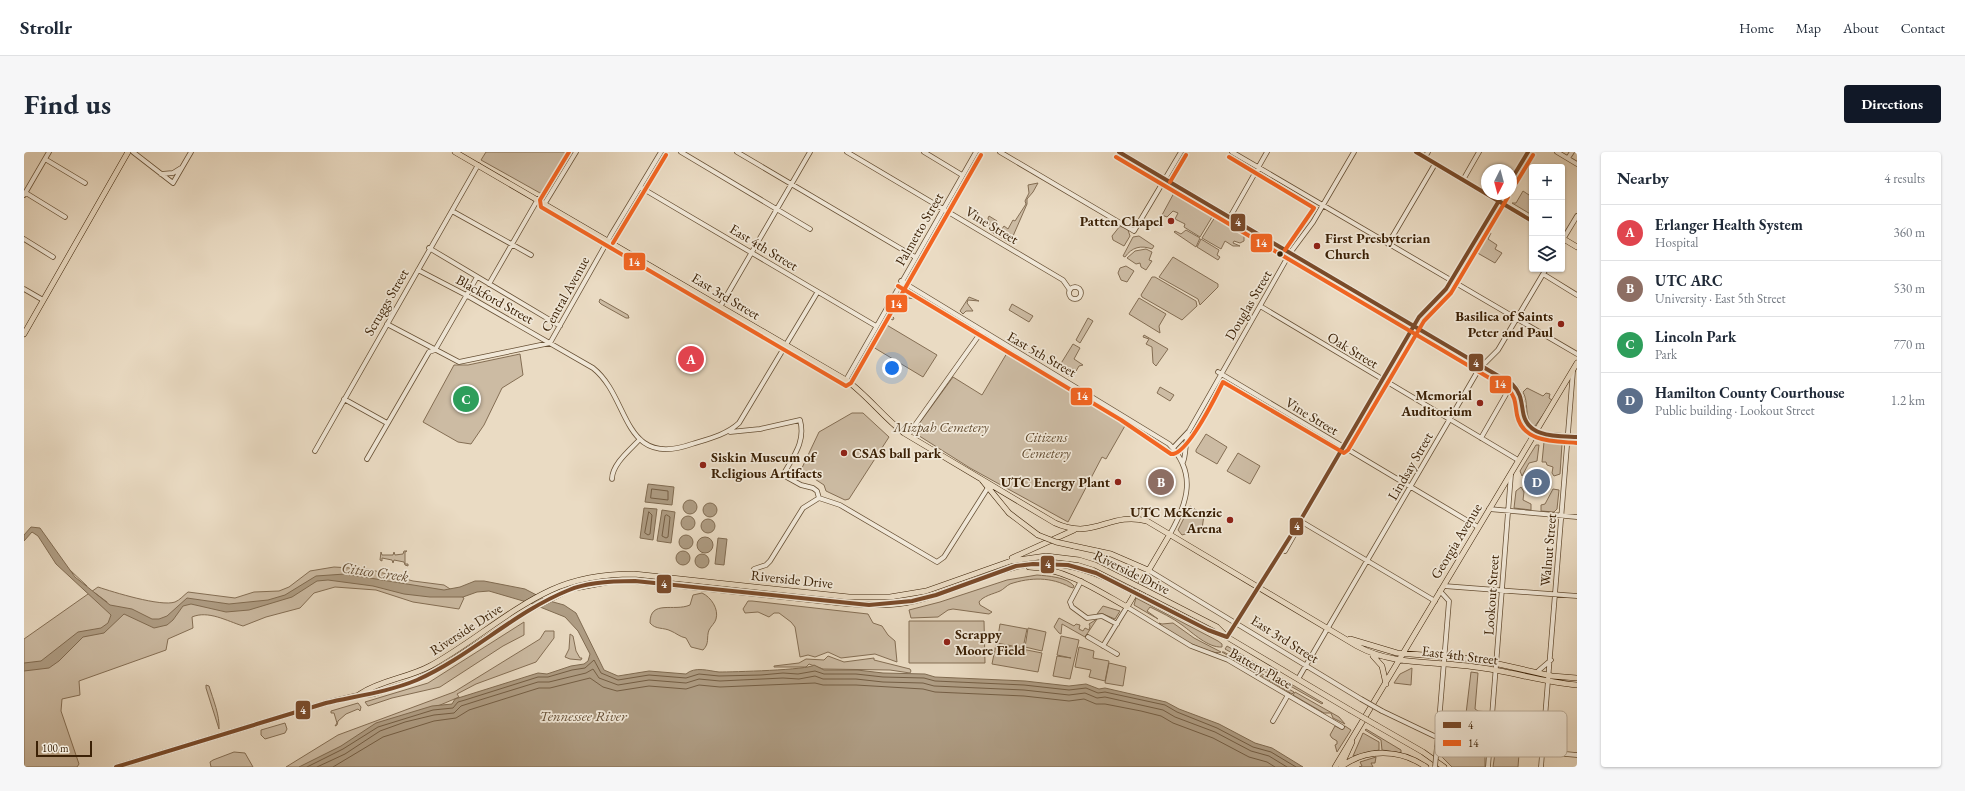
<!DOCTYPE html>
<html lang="en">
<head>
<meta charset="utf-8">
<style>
	:root { --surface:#fff; --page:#f6f6f7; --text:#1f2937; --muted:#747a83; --line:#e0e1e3; --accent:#111827 }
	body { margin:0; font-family:"EB Garamond",serif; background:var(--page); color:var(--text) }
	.controls { position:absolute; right:12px; top:12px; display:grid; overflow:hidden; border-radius:4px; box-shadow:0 1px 3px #0004 }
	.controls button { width:36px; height:36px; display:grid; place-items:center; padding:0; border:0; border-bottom:1px solid var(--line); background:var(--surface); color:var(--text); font:20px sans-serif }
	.compass { position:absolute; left:1457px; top:12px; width:36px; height:36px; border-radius:50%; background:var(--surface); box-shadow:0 1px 3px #0004; rotate:186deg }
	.scale { position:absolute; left:12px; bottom:10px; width:56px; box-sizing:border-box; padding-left:4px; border:2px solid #3b2106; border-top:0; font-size:11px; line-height:14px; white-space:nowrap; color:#3b2106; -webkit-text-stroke:3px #f1e8d8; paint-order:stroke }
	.you { position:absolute; left:868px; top:216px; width:14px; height:14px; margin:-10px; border:3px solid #fff; border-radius:50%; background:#1a73e8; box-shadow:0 0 0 6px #1a73e833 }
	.badge { display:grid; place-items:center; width:26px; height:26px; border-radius:50%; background:var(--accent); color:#fff; font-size:13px; font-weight:700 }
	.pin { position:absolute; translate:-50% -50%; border:2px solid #fff; box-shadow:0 1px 4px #0006 }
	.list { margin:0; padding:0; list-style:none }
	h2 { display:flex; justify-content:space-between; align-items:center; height:52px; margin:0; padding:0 16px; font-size:17px }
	h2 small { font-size:13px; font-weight:400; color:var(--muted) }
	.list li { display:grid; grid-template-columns:26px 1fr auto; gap:12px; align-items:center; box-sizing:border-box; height:56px; padding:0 16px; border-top:1px solid var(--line) }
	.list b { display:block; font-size:15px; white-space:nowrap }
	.list p { margin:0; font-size:13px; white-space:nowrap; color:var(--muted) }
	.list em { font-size:13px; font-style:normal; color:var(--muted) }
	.icon { flex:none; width:22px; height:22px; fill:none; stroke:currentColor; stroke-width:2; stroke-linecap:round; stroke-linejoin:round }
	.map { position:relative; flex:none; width:1553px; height:615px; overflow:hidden; border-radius:4px }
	header { display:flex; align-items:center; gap:24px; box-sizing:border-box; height:56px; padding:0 20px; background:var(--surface); border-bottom:1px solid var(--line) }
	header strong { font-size:19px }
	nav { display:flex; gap:22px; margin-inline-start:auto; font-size:14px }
	.intro { display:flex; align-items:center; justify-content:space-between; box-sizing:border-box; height:96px; padding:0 24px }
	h1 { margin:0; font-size:28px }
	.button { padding:10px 18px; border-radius:4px; background:var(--accent); color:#fff; font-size:14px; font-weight:700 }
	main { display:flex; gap:24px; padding:0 24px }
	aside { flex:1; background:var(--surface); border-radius:4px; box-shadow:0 1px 3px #0004 }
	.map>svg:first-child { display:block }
	.green { fill:#ccbba3; stroke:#846e54 }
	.water { fill:#ae9c83; stroke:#806b51 }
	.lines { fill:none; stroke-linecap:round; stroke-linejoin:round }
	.shore { stroke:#745e44; stroke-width:1 }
	.stream { stroke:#806b51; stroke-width:1 }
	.minor-casing { stroke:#675035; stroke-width:5.5 }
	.major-casing { stroke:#3b2106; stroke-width:6 }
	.minor { stroke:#f1e8d8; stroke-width:4 }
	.major { stroke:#eadbc3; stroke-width:5 }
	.minor-bridge-casing { stroke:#675035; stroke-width:5.5; stroke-linecap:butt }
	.major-bridge-casing { stroke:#3b2106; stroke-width:6; stroke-linecap:butt }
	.minor-bridge { stroke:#f1e8d8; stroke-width:4 }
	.major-bridge { stroke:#eadbc3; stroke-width:5 }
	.bus-1-casing { stroke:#f1e8d8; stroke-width:7 }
	.bus-2-casing { stroke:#f1e8d8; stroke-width:7 }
	.bus-1 { stroke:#7a4b2a; stroke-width:4 }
	.bus-2 { stroke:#f26522; stroke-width:4 }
	.poi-dot { fill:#8f2418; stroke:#f1e8d8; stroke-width:1.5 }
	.bus-dot { fill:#3b2106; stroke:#f1e8d8; stroke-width:1.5 }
	.labels { text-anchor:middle; stroke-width:3.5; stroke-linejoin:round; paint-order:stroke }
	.poi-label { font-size:14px; font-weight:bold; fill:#3b2106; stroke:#f1e8d8; text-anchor:end }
	.street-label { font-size:14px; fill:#3b2106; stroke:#f1e8d8 }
	.park-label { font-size:14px; font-style:italic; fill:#5f482d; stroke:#f1e8d8 }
	.water-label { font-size:15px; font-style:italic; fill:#634c32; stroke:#f1e8d8 }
	.key { fill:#f1e8d8; stroke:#baac99; stroke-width:1 }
	.key-label { font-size:11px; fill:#3b2106 }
	.line-badge { stroke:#f1e8d8; stroke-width:1.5 }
	.badge-label { font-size:11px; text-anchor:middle; font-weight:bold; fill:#fff }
</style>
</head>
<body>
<header>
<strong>Strollr</strong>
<nav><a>Home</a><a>Map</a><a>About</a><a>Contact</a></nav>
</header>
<div class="intro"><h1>Find us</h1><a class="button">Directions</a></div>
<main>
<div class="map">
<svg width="1553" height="615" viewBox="0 0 1553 615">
	<rect width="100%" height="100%" fill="#eadbc3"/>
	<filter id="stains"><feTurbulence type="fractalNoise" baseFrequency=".005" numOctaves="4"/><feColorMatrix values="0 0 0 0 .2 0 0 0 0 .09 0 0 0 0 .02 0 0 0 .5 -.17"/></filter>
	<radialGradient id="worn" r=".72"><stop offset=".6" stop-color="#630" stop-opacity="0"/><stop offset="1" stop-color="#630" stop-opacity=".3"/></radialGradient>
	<path class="green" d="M462 0H550L526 39 516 41 457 8Z
		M1014 31 1009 40 1003 47V52L986 91 966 79 964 66 965 64 973 69 971 73 978 77 980 74 984 77 989 68 991 69 1002 52 1001 49 1005 41 1004 33Z
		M1151 39 1186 60 1188 65 1176 85 1160 75 1161 72 1151 67 1154 61 1149 59 1143 65 1138 63Z
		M1499 39 1508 45V63L1488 51H1492Z
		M1191 65H1195L1220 81V89L1216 91 1210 89 1209 91 1216 94H1209L1201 89 1197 97 1178 86Z
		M1096 74 1104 78 1106 84 1100 94 1089 88 1088 84Z
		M1162 78 1176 86 1172 95 1150 80 1151 79 1157 82Z
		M1462 79 1467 81 1464 87 1473 93 1471 97 1478 101 1471 111 1450 99Z
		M1115 84 1130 94 1128 97C1117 93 1108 95 1101 105L1099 104 1109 85Z
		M1177 87 1195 98 1193 103 1196 105 1194 108 1173 95Z
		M1122 97 1128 100 1125 108 1128 109 1122 118 1117 115 1116 111 1112 112 1103 106 1111 99Z
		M1149 105 1194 132V135L1176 153 1174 147 1135 125Z
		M1102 114 1110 119 1103 130 1097 128 1094 121 1096 116Z
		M1128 125H1131L1172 149 1173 154 1158 168 1118 145 1117 143Z
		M883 142 889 143 892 147 884 146 880 149 878 148 868 164 870 166 869 168 864 166 874 147Z
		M945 145 955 149 944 148 943 151 949 159H942L939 162 936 159Z
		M1115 146 1142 162 1135 174 1136 181 1105 162Z
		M576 147 604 163 605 166H602L577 152 575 150Z
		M988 152 1009 164 1005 170 985 158Z
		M1064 166 1069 169 1056 191 1052 188Z
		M861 172 913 203 899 225 849 195Z
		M1120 183 1144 197 1132 214 1129 211 1128 195 1122 192 1125 187 1119 185Z
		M1049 192 1056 196 1050 207 1059 213 1055 214 1048 226 1038 220 1039 216 1036 213Z
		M983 201 1102 272 1082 307 1078 305 1044 370 946 316 889 280 929 225 958 243Z
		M496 202 499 223 478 236 460 273 447 292 434 290 399 270 430 213H444Z
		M1136 235 1150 243 1146 249 1133 241Z
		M1503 236 1519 244 1522 241 1526 242 1525 246 1529 249 1511 274 1508 273C1500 263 1505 251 1499 240Z
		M828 261H839L865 285 825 347 821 348 802 339 800 333 777 318 795 280Z
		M1182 282 1203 295 1193 312 1172 300V298Z
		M1527 288 1536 289 1538 292 1536 322 1530 324 1528 321 1529 315 1523 313 1522 310H1518L1520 290Z
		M1512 293H1515L1513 309 1505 311 1498 324 1496 319Z
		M1214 301 1236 314 1226 332 1203 319Z
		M1497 335 1500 340 1499 348 1507 352V358L1490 356 1492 339Z
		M1529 337 1535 338 1533 357 1530 360 1517 359V353L1521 352Z
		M1166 354 1180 363 1178 377 1158 383 1154 378Z
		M380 399H383L381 400V412H384V414L381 413 380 410 370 408 369 411 368 408 358 406V409L356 408 357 400 358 403H369L370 400 371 403 379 402Z
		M310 415 344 417 389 429 420 433 440 446 435 457 389 450 352 438 311 435 290 441 276 456 242 465 219 474C203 469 184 458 168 465L169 476 144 487 142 498 55 529 56 543 38 547 37 559 55 612 53 615H0V487L74 435C89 440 137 455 151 450 156 448 160 443 164 440L211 446 230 440 255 439 265 435 286 419Z
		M1013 423C1024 424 1043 425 1050 434L1049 436 1046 435C1027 425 1007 425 986 432 982 434 980 437 976 439 969 442 959 444 955 450L956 453 968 460 965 462 929 457 924 458 914 465 887 466 885 458 916 450 983 428Z
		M678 441C687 445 695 457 692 467 691 471 687 474 685 478 682 486 686 491 679 498L667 495 662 486C656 485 652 481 647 479 639 475 632 478 626 471 626 447 650 460 666 453L669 443Z
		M1112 446 1194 489 1198 492V495C1184 496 1169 481 1158 473 1149 466 1136 460 1126 455L1123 459 1134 467 1110 453Z
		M728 449 844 462 849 471 858 474 864 483 871 489 873 510 851 502 817 506 804 500 791 505 784 503 776 505 771 475 767 470 755 461H750L745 465 734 460 721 461 719 457 724 449Z
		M1079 454 1096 459 1091 467 1079 462H1073Z
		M1035 466 1050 474 1052 472 1056 473 1055 477 1059 479 1061 476 1065 478 1066 474 1065 472 1073 467 1061 485 1038 472 1037 482 1035 481 1030 475Z
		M885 469H960L961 511H885Z
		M500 470V483L479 494 416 535 368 546 344 554 341 550 404 531Z
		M1135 471 1138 472 1149 471 1170 486 1197 500C1187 505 1141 479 1135 471Z
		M976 472 1003 477 999 496 973 491Z
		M1004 476 1022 480 1018 499 1001 495Z
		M521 479H530V486L512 510 452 532 433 542 435 545 306 600 285 615H262L314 583 430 540 516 487Z
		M546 482 549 484 552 499 556 506H558L557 508 546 507 541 505 545 497Z
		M1037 484 1055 488 1046 527 1029 524 1033 504 1047 506 1033 503Z
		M972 492 1018 501 1014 520 968 512Z
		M1203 494 1299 551 1298 552 1201 497Z
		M1055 495 1070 499 1069 506 1085 509 1081 529 1065 525 1067 518 1051 515Z
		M1198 500H1200L1270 540 1268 542Z
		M804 504 820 510 850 506V508L886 517 887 519 886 521 866 518 799 517 785 512 782 515H750V514L775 511 782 507 800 508Z
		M1085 511 1102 515 1099 534 1081 531Z
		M1388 516 1387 533 1370 531 1376 522Z
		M1447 520 1454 521 1451 557 1454 559 1464 560 1460 592 1446 590 1447 572 1441 570Z
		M182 533 185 534C189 547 196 564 195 577L182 536Z
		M1271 540 1315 565 1321 572 1309 566 1307 561H1300L1269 543Z
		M334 551 337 555 336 559 334 557 322 562 314 569 313 573 311 574 313 571 310 561H307V559Z
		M261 571 263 577 261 581 241 587 237 583V578Z
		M1311 574 1317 577 1321 574 1327 578 1313 600 1311 593 1313 592V589L1308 586 1306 583Z
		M1342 577 1377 598V601L1358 598 1357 588 1341 578Z
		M1339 581 1355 590V598L1329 604Z
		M1421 595 1461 600V615H1428L1418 605V596Z
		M210 600 221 601 229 615H187L186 610 189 608Z
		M1471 601 1495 602 1494 615H1469Z
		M1352 605 1351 611H1347L1349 615H1335L1338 614 1336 610Z"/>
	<path class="water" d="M624 332 650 335 648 353 621 350Z
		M659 355a7 7 0 1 1 14 0a7 7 0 1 1-14 0Z
		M679 358a7 7 0 1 1 14 0a7 7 0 1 1-14 0Z
		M620 356 633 357 629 388 616 386Z
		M638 358 651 360 647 391 633 389Z
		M657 371a7 7 0 1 1 14 0a7 7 0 1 1-14 0Z
		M677 374a7 7 0 1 1 14 0a7 7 0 1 1-14 0Z
		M7 375 16 376 51 425 86 453 108 457 128 467H135L143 464 163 446 205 452 244 448 261 443 292 424 321 422 420 438 436 435 451 429H460L501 437 522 448 540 453 552 461 580 518 594 524 625 519 662 522C671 514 685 519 695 520 708 520 785 518 790 513L800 518H833L859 521 901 522 911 525 1001 529 1045 534 1062 532 1075 537 1081 536 1142 550 1155 557 1195 572 1231 591 1248 596 1279 615H275L317 594 352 571 408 554 428 552 431 547 514 521 523 522 547 514 560 512 564 509 566 502 554 479 541 465 506 451 465 439 453 440 439 445H406L380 442 349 434 304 428 293 429 268 445 225 458 202 460 167 452 159 454 149 468 143 473 130 476 100 462 80 481 59 485 35 509 25 516 0 519V511L17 509 54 480 77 476 84 471 87 463 32 412 14 384 8 380 0 389V383Z
		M655 390a7 7 0 1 1 14 0a7 7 0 1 1-14 0Z
		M673 393a8 8 0 1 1 16 0a8 8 0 1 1-16 0Z
		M694 386 703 387 700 413 691 412Z
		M652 406a7 7 0 1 1 14 0a7 7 0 1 1-14 0Z
		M671 409a7 7 0 1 1 14 0a7 7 0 1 1-14 0Z"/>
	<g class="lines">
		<path class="shore" d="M628 337 644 339V348L627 346Z
			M625 360 628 363 626 382 624 383 621 381Z
			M643 363 646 365 644 385 642 386 638 384 641 364Z
			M283 615 319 597 354 575 409 558 429 556 434 550 441 548 514 525H524L548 518 561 516 570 508 577 521 594 528 625 523 662 526 675 522 695 524 737 523 759 521 774 522 791 519 800 522H832L859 525 900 526 911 529 1000 533 1045 538 1062 536 1074 541 1081 540 1141 553 1153 560 1193 576 1229 595 1247 600 1272 615
			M293 615 321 602 356 579 381 570 410 563 430 561 437 554 459 547 514 530H525L562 521 569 517 575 526 594 533 625 528 662 531 675 527 696 529 759 526 775 527 791 524 799 527H832L859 530 899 531 910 534 1000 538 1045 543 1061 541 1073 546 1081 545 1139 558 1151 565 1191 580 1227 599 1245 604 1263 615
			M309 615 359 585 410 569 432 566 445 558 515 536H526L566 526 579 535 593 539 625 534 662 537 675 533 696 535 791 531 799 533H832L899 537 911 540 1000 544 1045 549 1060 547 1072 552H1081L1117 559 1137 564 1149 571 1189 586 1225 605 1243 610 1251 615"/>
		<path class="stream" d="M46 418 63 434
			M71 441 83 450"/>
		<defs>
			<path id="minor" d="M109 0 149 31 167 0
				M657 0 786 77
				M713 0 891 105
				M823 0 1039 128 1046 138
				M900 0 938 23
				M976 0 1110 79 1157 0
				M1208 0 1553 202
				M1533 0 1553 12
				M1401 5 1404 0
				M1544 6 1548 0
				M21 7 61 31
				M137 22 149 21 157 16
				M1439 28 1455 0
				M1487 28 1504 0
				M616 35 852 174
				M2 41 41 65
				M0 43 25 0
				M521 51 552 0
				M428 59 507 103
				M1206 65 1243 0
				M0 87 29 105
				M1538 89 1553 64
				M1364 92 1411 12
				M405 96 536 174
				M394 118 442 143 569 216C607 246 597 317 668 292 684 287 702 283 715 271L793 141
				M1519 122 1553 143
				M877 129 1145 292C1173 321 1164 350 1146 382
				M465 132 514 47
				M1045 141a6 6 0 1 1 12 0a6 6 0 1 1-12 0Z
				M0 137 19 148
				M1236 154 1494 308
				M696 155 786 0
				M363 172 435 210 526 191 587 83 637 0
				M1194 220 1454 375
				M822 228 952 0
				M320 247 363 271
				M706 280 736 277 776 268C782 290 769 305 759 323L777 333 789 336 793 339 795 346 779 356 746 409 742 413 730 417
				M1512 280 1517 282 1553 285
				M884 283 958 179
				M1457 286 1488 232
				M1149 296 1165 279 1266 101 1289 70 1330 0
				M291 299 454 13
				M343 307 405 200 411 198 453 125
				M1159 310C1162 305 1161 290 1164 282
				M588 327C588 312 607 297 616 287
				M795 346 816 353 913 410 920 405 965 334
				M1465 357 1553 365
				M1278 370 1411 449
				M1261 399 1273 378
				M1124 418 1337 547
				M1057 429 1046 450 1048 455 1063 466 1078 464 1093 472
				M1420 434 1553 444
				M1064 485 1093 502
				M1203 485 1276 369 1395 165 1422 137 1479 42
				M1079 494 1103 455 1167 494 1204 508 1318 575
				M1513 520 1527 508
				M1274 527 1455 217 1474 198 1522 117
				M1358 559 1427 592 1553 603
				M1249 569 1264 543
				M1413 594 1425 449 1416 439
				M1464 615 1487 322
				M1517 615 1549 219"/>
			<path id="major" d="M431 0 822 228C843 243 859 265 880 281L1031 371C1071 389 1085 359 1123 369L1333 494C1369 514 1411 509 1451 515 1486 519 1518 530 1553 533
				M1095 0 1488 232C1505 247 1492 268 1512 280
				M1392 0 1508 69
				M1538 86 1553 95
				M0 182 104 0
				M958 328 985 361 1014 383
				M1050 394 1087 402 1124 418
				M988 406 1050 378
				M1005 415C1042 417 1071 437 1103 455L1146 382
				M1123 439 1193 475 1201 483
				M1121 446 1184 478 1203 485 1326 558
				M1326 487 1373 501 1452 507 1528 524 1553 526
				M1349 504 1358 514 1362 532
				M336 542C357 528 384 526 406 514 448 491 484 458 527 438 553 426 581 422 610 422L825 445H866L902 439 987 409 1022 404 1055 408 1071 413 1105 430
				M1352 573 1399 600 1420 615
				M1317 614 1328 590
				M92 615 302 551 336 543 349 542 393 528 421 513 505 458 546 437 589 429H611L817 451C841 453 866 455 890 449 925 441 957 424 991 415 1030 405 1067 417 1100 435
				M1311 615 1553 211
				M1317 615C1342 596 1377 597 1402 615"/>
		</defs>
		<use href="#minor" class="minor-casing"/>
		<use href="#major" class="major-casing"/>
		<use href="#minor" class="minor"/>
		<use href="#major" class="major"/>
		<defs>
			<path id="minor-bridge" d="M1337 547 1358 559
				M1411 615 1413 594"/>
			<path id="major-bridge" d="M1014 383 1032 390 1050 394
				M1105 430 1123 439
				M1100 435 1121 446
				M1326 558 1352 573"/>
		</defs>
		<use href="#minor-bridge" class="minor-bridge-casing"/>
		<use href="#major-bridge" class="major-bridge-casing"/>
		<use href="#minor-bridge" class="minor-bridge"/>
		<use href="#major-bridge" class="major-bridge"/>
		<defs>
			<path id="bus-1" d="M1095 0 1488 232C1497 241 1497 248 1499 260 1503 286 1533 284 1553 285
				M1392 0 1508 69
				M1487 28 1504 0
				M1203 485 1276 369 1395 165 1422 137 1479 42
				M92 615 302 551C332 544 364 540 393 528 447 504 490 460 545 438 563 430 591 429 611 429L845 453 888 449 912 443 992 414 1009 412 1044 413 1072 421 1184 478 1203 485"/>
			<path id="bus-2" d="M545 0 516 48 517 55 822 234 827 231 957 3
				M1092 5 1484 237C1492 245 1491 252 1493 263 1499 291 1530 289 1553 291
				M1205 5 1290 56 1261 98
				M1146 30 1162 3
				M1492 31 1509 3
				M589 91 642 3
				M874 134 1097 268 1147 302C1163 304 1192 244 1199 230L1320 301 1324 298 1400 169 1427 141 1484 45"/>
		</defs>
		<use href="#bus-1" class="bus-1-casing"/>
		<use href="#bus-2" class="bus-2-casing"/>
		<use href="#bus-1" class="bus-1"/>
		<use href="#bus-2" class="bus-2"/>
	</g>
	<g class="poi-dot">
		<circle cx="1147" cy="69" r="4"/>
		<circle cx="1293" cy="94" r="4"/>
		<circle cx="1537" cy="172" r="4"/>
		<circle cx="1456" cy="251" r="4"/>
		<circle cx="820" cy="301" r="4"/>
		<circle cx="679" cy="313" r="4"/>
		<circle cx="1094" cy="330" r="4"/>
		<circle cx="1206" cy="368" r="4"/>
		<circle cx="923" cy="490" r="4"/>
	</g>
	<circle class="bus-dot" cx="1256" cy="102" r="3.5"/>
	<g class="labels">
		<g class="poi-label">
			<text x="1139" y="74">Patten Chapel</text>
			<text x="1301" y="91" text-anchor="start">First Presbyterian<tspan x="1301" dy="16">Church</tspan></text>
			<text x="1529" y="169">Basilica of Saints<tspan x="1529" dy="16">Peter and Paul</tspan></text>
			<text x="1448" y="248">Memorial<tspan x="1448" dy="16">Auditorium</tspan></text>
			<text x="828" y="306" text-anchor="start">CSAS ball park</text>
			<text x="687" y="310" text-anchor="start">Siskin Museum of<tspan x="687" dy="16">Religious Artifacts</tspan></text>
			<text x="1086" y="335">UTC Energy Plant</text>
			<text x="1198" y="365">UTC McKenzie<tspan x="1198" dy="16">Arena</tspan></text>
			<text x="931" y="487" text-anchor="start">Scrappy<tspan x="931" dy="16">Moore Field</tspan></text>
		</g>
		<g class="street-label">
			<text transform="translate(968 73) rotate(31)" y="5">Vine Street</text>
			<text transform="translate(895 77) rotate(-60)" y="5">Palmetto Street</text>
			<text transform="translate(740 95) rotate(31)" y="5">East 4th Street</text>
			<text transform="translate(541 142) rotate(-61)" y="5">Central Avenue</text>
			<text transform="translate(702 144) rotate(31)" y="5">East 3rd Street</text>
			<text transform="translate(471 147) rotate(29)" y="5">Blackford Street</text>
			<text transform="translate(362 150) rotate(-60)" y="5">Scruggs Street</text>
			<text transform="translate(1224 153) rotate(-60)" y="5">Douglas Street</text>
			<text transform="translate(1329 198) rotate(31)" y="5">Oak Street</text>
			<text transform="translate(1018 202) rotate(30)" y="5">East 5th Street</text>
			<text transform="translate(1288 264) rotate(31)" y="5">Vine Street</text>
			<text transform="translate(1386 314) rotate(-60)" y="5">Lindsay Street</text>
			<text transform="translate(1432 389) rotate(-59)" y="5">Georgia Avenue</text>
			<text transform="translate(1524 398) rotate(-85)" y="5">Walnut Street</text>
			<text transform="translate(1108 420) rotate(26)" y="5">Riverside Drive</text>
			<text transform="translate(768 427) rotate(6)" y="5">Riverside Drive</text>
			<text transform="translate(1467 443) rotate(-86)" y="5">Lookout Street</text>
			<text transform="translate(442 477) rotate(-33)" y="5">Riverside Drive</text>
			<text transform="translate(1261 487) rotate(32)" y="5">East 3rd Street</text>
			<text transform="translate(1436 503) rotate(7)" y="5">East 4th Street</text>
			<text transform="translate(1237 516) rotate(29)" y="5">Battery Place</text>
		</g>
		<g class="park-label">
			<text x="917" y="280">Mizpah Cemetery</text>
			<text x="1022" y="290">Citizens<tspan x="1022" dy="16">Cemetery</tspan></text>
		</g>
		<g class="water-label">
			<text transform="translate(351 420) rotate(8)" y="5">Citico Creek</text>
			<text x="559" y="569">Tennessee River</text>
		</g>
	</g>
	<rect x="1411" y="559" width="132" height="46" rx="6" class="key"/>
	<rect x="1419" y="570" width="18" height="6" fill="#7a4b2a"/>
	<rect x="1419" y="588" width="18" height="6" fill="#f26522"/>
	<g class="key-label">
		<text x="1444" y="577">4</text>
		<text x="1444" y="595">14</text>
	</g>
	<g class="line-badge">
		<rect x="1206" y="61" width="16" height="19" rx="4" fill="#7a4b2a"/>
		<rect x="1226" y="81" width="23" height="20" rx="4" fill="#f26522"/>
		<rect x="599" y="100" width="23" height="19" rx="4" fill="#f26522"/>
		<rect x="861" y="142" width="23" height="19" rx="4" fill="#f26522"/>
		<rect x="1444" y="201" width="16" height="19" rx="4" fill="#7a4b2a"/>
		<rect x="1465" y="223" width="23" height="19" rx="4" fill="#f26522"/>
		<rect x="1046" y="235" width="23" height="19" rx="4" fill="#f26522"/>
		<rect x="1265" y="365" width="15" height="19" rx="4" fill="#7a4b2a"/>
		<rect x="1016" y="403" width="15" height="19" rx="4" fill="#7a4b2a"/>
		<rect x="632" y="422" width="16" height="20" rx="4" fill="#7a4b2a"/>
		<rect x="271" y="548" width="16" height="20" rx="4" fill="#7a4b2a"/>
	</g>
	<g class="badge-label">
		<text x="1214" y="74">4</text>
		<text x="1237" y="95">14</text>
		<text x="610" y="114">14</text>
		<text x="872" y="156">14</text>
		<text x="1452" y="215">4</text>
		<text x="1476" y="236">14</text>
		<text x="1058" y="248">14</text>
		<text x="1273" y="378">4</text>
		<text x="1024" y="416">4</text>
		<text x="640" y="436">4</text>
		<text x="279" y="562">4</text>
	</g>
	<rect width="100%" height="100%" filter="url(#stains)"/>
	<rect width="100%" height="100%" fill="url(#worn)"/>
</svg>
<div class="controls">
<button>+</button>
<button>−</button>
<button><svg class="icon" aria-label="layers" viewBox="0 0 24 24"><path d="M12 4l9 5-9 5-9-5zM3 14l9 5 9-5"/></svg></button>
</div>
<svg class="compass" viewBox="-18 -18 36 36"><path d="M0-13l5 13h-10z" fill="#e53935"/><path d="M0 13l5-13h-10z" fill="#747a83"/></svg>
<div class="scale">100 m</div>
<div class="you"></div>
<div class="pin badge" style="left:667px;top:207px;background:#e0444e">A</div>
<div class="pin badge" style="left:1137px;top:330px;background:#8d6e63">B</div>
<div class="pin badge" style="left:442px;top:247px;background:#2e9e5b">C</div>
<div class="pin badge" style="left:1513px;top:330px;background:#5c6f8a">D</div>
</div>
<aside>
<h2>Nearby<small>4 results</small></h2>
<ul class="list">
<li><span class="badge" style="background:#e0444e">A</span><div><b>Erlanger Health System</b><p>Hospital</p></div><em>360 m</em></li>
<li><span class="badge" style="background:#8d6e63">B</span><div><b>UTC ARC</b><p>University · East 5th Street</p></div><em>530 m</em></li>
<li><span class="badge" style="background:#2e9e5b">C</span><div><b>Lincoln Park</b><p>Park</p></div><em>770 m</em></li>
<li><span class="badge" style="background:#5c6f8a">D</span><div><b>Hamilton County Courthouse</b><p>Public building · Lookout Street</p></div><em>1.2 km</em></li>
</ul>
</aside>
</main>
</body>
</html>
